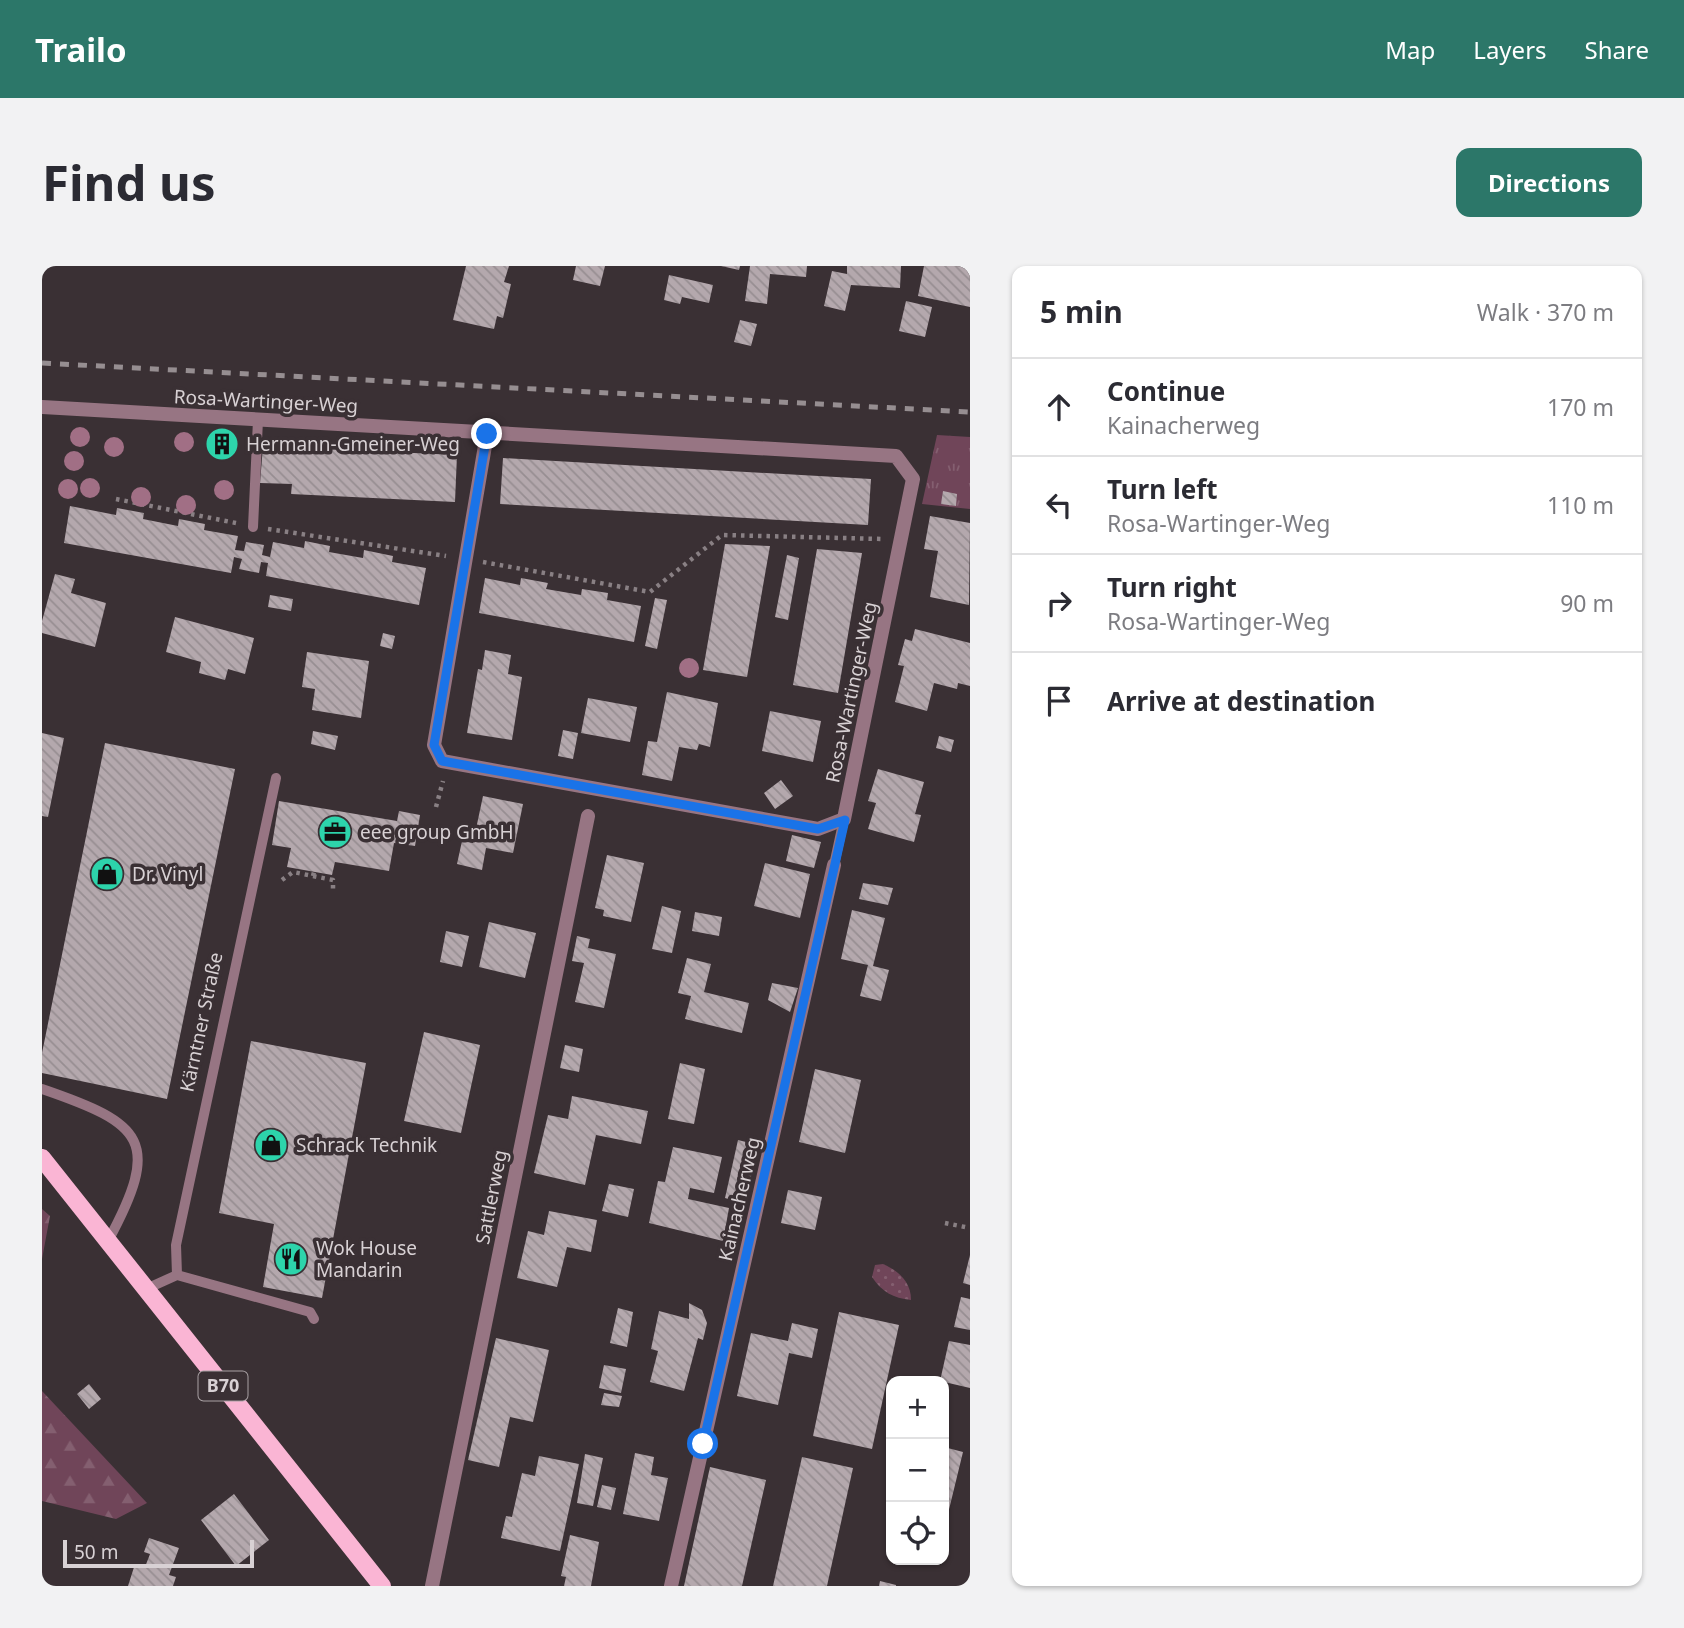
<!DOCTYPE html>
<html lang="en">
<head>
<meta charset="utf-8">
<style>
	:root { --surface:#fff; --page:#f2f2f3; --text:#2b2b33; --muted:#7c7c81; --line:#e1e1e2; --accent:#2c7769 }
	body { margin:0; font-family:"Noto Sans",sans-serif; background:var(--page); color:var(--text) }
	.controls { position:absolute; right:21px; bottom:21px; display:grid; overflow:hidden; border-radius:14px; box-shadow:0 2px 5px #0004 }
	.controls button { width:63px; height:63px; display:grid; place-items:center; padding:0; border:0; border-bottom:2px solid var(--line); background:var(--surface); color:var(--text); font:35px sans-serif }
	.scale { position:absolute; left:21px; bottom:18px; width:191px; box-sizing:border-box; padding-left:7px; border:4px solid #d8d1d4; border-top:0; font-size:19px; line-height:24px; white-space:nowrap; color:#d8d1d4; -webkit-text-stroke:5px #3a3034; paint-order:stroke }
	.stop { position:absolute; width:21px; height:21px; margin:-16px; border:5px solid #1a73e8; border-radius:50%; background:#fff }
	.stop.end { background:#1a73e8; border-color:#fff; box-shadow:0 2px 7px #0008 }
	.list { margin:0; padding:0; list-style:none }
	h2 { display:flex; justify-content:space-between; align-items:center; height:91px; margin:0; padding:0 28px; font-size:30px }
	h2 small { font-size:23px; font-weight:400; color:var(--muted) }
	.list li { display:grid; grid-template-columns:46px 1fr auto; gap:21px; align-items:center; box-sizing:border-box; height:98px; padding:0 28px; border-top:2px solid var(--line) }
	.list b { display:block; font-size:26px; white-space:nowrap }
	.list p { margin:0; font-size:23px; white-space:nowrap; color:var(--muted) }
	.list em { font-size:23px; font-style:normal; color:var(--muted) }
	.icon { flex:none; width:38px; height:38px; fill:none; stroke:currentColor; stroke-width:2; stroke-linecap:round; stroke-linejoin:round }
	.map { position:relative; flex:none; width:928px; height:1320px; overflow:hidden; border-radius:14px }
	header { display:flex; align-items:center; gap:42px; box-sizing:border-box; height:98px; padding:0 35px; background:var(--accent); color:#fff }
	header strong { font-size:33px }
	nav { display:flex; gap:38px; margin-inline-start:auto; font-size:24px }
	.intro { display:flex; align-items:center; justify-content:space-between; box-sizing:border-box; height:168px; padding:0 42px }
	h1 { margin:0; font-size:49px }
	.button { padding:18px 32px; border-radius:14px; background:var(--accent); color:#fff; font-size:24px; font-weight:700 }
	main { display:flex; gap:42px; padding:0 42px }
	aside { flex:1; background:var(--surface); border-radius:14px; box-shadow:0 2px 5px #0004 }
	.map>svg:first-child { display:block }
	.grass { fill:url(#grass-dots) }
	.forest { fill:url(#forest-firs) }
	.park { fill:url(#park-tufts) }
	.building { fill:url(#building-back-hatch) }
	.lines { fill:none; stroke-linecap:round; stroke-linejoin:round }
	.path { stroke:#898084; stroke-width:4.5; stroke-dasharray:3.5 5; stroke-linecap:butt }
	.service { stroke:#977583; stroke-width:10 }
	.minor { stroke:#977583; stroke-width:14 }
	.primary { stroke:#fab5d4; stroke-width:18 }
	.rail { stroke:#968e91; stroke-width:5; stroke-dasharray:9 9; stroke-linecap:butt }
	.tree { fill:#a16f85 }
	.route { stroke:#1a73e8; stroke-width:9 }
	.labels { text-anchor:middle; stroke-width:7; stroke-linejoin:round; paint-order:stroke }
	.shield { fill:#3a3034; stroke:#a9a1a4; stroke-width:2 }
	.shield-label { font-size:18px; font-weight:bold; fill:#d8d1d4 }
	.street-label { font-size:19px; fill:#d8d1d4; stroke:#3a3034 }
	.poi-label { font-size:19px; fill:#d8d1d4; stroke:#3a3034; text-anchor:start }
</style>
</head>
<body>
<header>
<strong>Trailo</strong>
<nav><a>Map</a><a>Layers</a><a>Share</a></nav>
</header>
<div class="intro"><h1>Find us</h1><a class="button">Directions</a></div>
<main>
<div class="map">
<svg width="928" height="1320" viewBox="0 0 928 1320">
	<defs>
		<pattern id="grass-dots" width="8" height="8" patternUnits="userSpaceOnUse" patternTransform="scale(1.75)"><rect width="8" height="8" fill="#704559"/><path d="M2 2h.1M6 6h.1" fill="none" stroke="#845f70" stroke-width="1.8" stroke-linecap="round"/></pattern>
		<pattern id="forest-firs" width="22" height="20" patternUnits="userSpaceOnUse" patternTransform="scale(1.75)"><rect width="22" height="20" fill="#704559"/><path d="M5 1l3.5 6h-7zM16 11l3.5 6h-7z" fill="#845f70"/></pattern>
		<pattern id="park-tufts" width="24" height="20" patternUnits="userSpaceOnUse" patternTransform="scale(1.75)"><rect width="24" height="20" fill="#704559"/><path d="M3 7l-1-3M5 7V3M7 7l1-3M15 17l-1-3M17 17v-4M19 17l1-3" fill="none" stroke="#845f70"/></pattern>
		<pattern id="building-back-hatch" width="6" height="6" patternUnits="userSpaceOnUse" patternTransform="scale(1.75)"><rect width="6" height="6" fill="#b4a8ad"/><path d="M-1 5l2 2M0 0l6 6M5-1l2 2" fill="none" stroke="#978e92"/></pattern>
	</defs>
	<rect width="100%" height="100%" fill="#3a3034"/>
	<path class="grass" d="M841 998C857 1005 869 1016 869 1034 851 1032 840 1026 830 1011L833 999Z"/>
	<path class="forest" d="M0 943 8 950 0 993Z
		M0 1125 105 1237 74 1253 0 1235Z"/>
	<path class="park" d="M895 169 928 171V243L880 238Z"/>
	<path class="building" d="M424 0H467L462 16 469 18 461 52 455 50 452 63 411 54Z
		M534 0H563L558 20 531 14Z
		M679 0H698L697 4Z
		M708 0H765L764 11 728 8 725 38 703 35Z
		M805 0H859L858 22 809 19 803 45 782 40 790 5 805 8Z
		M882 0H928V41L876 30Z
		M627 9 671 19 667 37 640 31 638 38 622 34Z
		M864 35 890 41 883 71 857 65Z
		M698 54 715 58 709 80 692 76Z
		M170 171H190V184H170Z
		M221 180 415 189 413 236 249 228 250 218 218 217Z
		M461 192 829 213 826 259 458 238Z
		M901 225 915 228 914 240 899 238Z
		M28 240 74 249 75 242 102 247 101 253 136 260 137 253 163 258 162 264 196 270 193 284 202 285 204 276 222 279 220 289 228 291 231 276 262 282 263 275 288 280 287 286 321 292 322 284 351 290 350 296 384 302 377 339 224 310 226 297 219 296 217 307 197 303 200 293 192 291 189 307 22 277Z
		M888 250 928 257 927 339 888 331 896 285 882 283Z
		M683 278 728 280 705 411 661 404Z
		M775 283 820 287 796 427 751 419Z
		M745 289 757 292 746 354 733 351Z
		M13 308 33 313 29 327 64 337 53 381 0 367V355Z
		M443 312 478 319 479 312 506 317 504 323 539 329 540 323 566 327 565 334 599 340 592 376 437 347Z
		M228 329 251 333 249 345 226 341Z
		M613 332 625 334 615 383 603 380Z
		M133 351 212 372 203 408 186 403 183 414 157 407 159 396 124 386Z
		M873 363 928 377V420L916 417 915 423 892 417 885 445 853 436 862 400 856 399 863 373 870 375Z
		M341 367 353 370 350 383 338 380Z
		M443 384 469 389 466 408 480 411 470 474 425 467 436 403 440 404Z
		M265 386 327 395 319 452 270 444 273 423 260 421Z
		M625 426 676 437 668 481 657 478 655 484 637 481 630 515 600 509 606 475 615 476Z
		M546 432 595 441 588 476 539 467Z
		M728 445 779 455 771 496 720 485Z
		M521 464 536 467 531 493 516 490Z
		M271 465 296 470 293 484 269 478Z
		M0 467 22 472 6 551 0 550Z
		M897 470 912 474 909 486 894 482Z
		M63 477 193 503 125 833 0 807V787Z
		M836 503 882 516 873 548 879 549 872 576 826 563 834 537 826 535Z
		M739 514 751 530 733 543 722 527Z
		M441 530 481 538 471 587 444 582 440 604 415 598 420 575 431 577Z
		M237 535 355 555 357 545 378 549 373 580 352 577 347 605 293 596 290 609 245 601 249 582 230 579Z
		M750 569 779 576 772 602 744 595Z
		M565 589 602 597 589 656 561 650 562 644 553 642Z
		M723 597 768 608 758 652 712 640Z
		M821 617 851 622 846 639 817 633Z
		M620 640 639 645 630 687 610 683Z
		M810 644 843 652 831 700 847 704 839 735 818 730 826 699 799 693Z
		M653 646 680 651 677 670 650 665Z
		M447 656 494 667 483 712 437 701Z
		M404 665 427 670 420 701 398 696Z
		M535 670 548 673 546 682 574 688 562 742 533 736 542 697 530 695Z
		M645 692 669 698 662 726 707 737 700 767 643 753 649 730 636 727Z
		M730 717 756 722 748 746 726 734Z
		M382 766 438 779 419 867 362 855Z
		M209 775 324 797 280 1032 221 1021 232 958 177 947Z
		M523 779 541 783 537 806 518 802Z
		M638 797 663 803 652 858 626 853Z
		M773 803 819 814 803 887 757 876Z
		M530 830 606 845 599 878 554 869 543 919 492 907 506 849 526 853Z
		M696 874 716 879 703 938 683 932Z
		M631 881 680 891 672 927 648 922 646 933 687 942 681 975 607 957 616 915 623 916Z
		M567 918 592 923 586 951 560 945Z
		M746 924 780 931 773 964 739 957Z
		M507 945 555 954 549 986 525 981 515 1021 475 1012 486 965 502 969Z
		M928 989V1019L921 1017Z
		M919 1031 928 1033V1064L912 1061Z
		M647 1037 660 1044 665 1057 661 1074 656 1072 642 1125 608 1116 616 1085 609 1083 617 1045 647 1053Z
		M576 1042 591 1046 585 1081 568 1077Z
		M797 1046 857 1059 830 1183 771 1170Z
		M750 1057 776 1063 770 1092 747 1087 736 1139 695 1130 709 1067 746 1075Z
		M454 1072 507 1084 491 1156 468 1151 457 1201 426 1194Z
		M907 1075 928 1079V1122L898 1115Z
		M562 1099 584 1103 579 1127 557 1122Z
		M47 1118 59 1133 47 1143 35 1128Z
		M562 1127 580 1130 577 1141 559 1139Z
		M902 1181 921 1186 903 1260H902Z
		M593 1187 612 1191 609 1209 626 1212 617 1255 581 1248Z
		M543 1188 561 1192 551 1240 535 1237Z
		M497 1190 537 1198 518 1285 459 1272 464 1250 470 1251 480 1207 493 1210Z
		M760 1191 811 1202 785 1320H731Z
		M668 1201 724 1214 700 1320H642Z
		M560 1219 574 1222 569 1244 555 1241Z
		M192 1228 227 1274 194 1300 159 1254Z
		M528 1269 557 1276 549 1320H522L524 1311 519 1310Z
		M107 1272 137 1282 127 1309 134 1311 131 1320H86L93 1298 103 1301 108 1288 102 1286Z
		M838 1315 854 1319V1320H837Z"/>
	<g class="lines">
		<path class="path" d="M74 233 194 257
			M226 263 404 290
			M441 296 608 326 680 269 840 273
			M394 541 401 515
			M271 610 291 614V625
			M240 614 251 606 271 610 272 606
			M903 957 928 962"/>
		<path class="service" d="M211 261 216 154
			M792 599 802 553
			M0 823C102 858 120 875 66 975
			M135 1009 134 979 234 512
			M104 1023 135 1009 268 1046 272 1053"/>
		<path class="minor" d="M0 141 854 190 871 213 802 553 776 563 400 495 392 479 445 168
			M390 1320 546 550
			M629 1320 792 599"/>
		<path class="primary" d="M0 892 340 1320"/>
		<path class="rail" d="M0 97 928 146"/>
	</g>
	<g class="tree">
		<circle cx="38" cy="171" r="10"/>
		<circle cx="142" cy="176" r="10"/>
		<circle cx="72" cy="181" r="10"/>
		<circle cx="32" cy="195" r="10"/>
		<circle cx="48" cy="222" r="10"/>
		<circle cx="26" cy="223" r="10"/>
		<circle cx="182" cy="224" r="10"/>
		<circle cx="99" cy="231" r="10"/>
		<circle cx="144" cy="239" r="10"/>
		<circle cx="647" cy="402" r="10"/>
	</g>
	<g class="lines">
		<path class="route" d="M445 168 392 479 400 495 776 563 803 554 661 1178"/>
	</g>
	<defs>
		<symbol id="building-disc" viewBox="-11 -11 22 22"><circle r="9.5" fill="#2dd4ab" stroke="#3a3034"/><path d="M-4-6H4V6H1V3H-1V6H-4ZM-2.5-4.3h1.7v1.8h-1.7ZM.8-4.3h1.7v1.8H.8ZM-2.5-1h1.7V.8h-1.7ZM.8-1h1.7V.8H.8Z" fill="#111"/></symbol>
		<symbol id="office-disc" viewBox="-11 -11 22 22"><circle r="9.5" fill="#2dd4ab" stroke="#3a3034"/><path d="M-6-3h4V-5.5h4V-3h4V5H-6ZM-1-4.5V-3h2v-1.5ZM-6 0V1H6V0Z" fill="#111"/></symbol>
		<symbol id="shop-disc" viewBox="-11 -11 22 22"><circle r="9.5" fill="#2dd4ab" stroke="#3a3034"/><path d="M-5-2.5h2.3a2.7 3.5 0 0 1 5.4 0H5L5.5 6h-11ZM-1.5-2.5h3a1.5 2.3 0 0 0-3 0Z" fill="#111"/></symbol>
		<symbol id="restaurant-disc" viewBox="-11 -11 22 22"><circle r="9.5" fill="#2dd4ab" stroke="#3a3034"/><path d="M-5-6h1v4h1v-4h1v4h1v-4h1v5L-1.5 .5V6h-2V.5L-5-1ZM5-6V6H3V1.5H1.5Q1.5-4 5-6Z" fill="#111"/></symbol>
	</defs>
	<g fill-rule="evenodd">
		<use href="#building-disc" x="161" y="159" width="38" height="38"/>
		<use href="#office-disc" x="274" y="547" width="38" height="38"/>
		<use href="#shop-disc" x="46" y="589" width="38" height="38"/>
		<use href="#shop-disc" x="210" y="860" width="38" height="38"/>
		<use href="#restaurant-disc" x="230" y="974" width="38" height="38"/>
	</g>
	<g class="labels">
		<rect class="shield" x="156.5" y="1105.5" width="49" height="29" rx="5"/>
		<g class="shield-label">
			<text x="181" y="1126">B70</text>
		</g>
		<g class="street-label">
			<text transform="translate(224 135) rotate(3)" y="7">Rosa-Wartinger-Weg</text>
			<text transform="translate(809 426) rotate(-78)" y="7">Rosa-Wartinger-Weg</text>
			<text transform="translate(159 756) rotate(-78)" y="7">Kärntner Straße</text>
			<text transform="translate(449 931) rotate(-79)" y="7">Sattlerweg</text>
			<text transform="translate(697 933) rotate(-77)" y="7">Kainacherweg</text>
		</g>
		<g class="poi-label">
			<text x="204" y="185">Hermann-Gmeiner-Weg</text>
			<text x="318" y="573">eee group GmbH</text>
			<text x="90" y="615">Dr. Vinyl</text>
			<text x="254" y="886">Schrack Technik</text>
			<text x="274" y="989">Wok House<tspan x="274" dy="22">Mandarin</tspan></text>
		</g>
	</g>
</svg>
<div class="controls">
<button>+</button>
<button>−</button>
<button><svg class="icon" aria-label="locate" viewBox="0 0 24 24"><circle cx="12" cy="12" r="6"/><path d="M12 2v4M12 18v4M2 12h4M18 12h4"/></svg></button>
</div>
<div class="scale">50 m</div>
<div class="stop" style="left:661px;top:1178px"></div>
<div class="stop end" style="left:445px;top:168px"></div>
</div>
<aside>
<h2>5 min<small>Walk · 370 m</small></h2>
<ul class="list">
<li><svg class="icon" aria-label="ahead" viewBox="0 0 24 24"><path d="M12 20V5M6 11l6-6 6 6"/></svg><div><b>Continue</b><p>Kainacherweg</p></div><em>170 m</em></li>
<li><svg class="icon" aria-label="left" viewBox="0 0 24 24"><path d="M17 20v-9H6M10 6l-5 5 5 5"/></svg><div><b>Turn left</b><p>Rosa-Wartinger-Weg</p></div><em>110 m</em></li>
<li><svg class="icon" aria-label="right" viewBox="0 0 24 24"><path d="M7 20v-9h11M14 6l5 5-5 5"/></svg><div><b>Turn right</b><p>Rosa-Wartinger-Weg</p></div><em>90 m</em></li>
<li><svg class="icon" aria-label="arrive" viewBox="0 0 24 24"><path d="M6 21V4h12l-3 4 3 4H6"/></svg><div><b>Arrive at destination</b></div></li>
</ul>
</aside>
</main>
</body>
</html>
